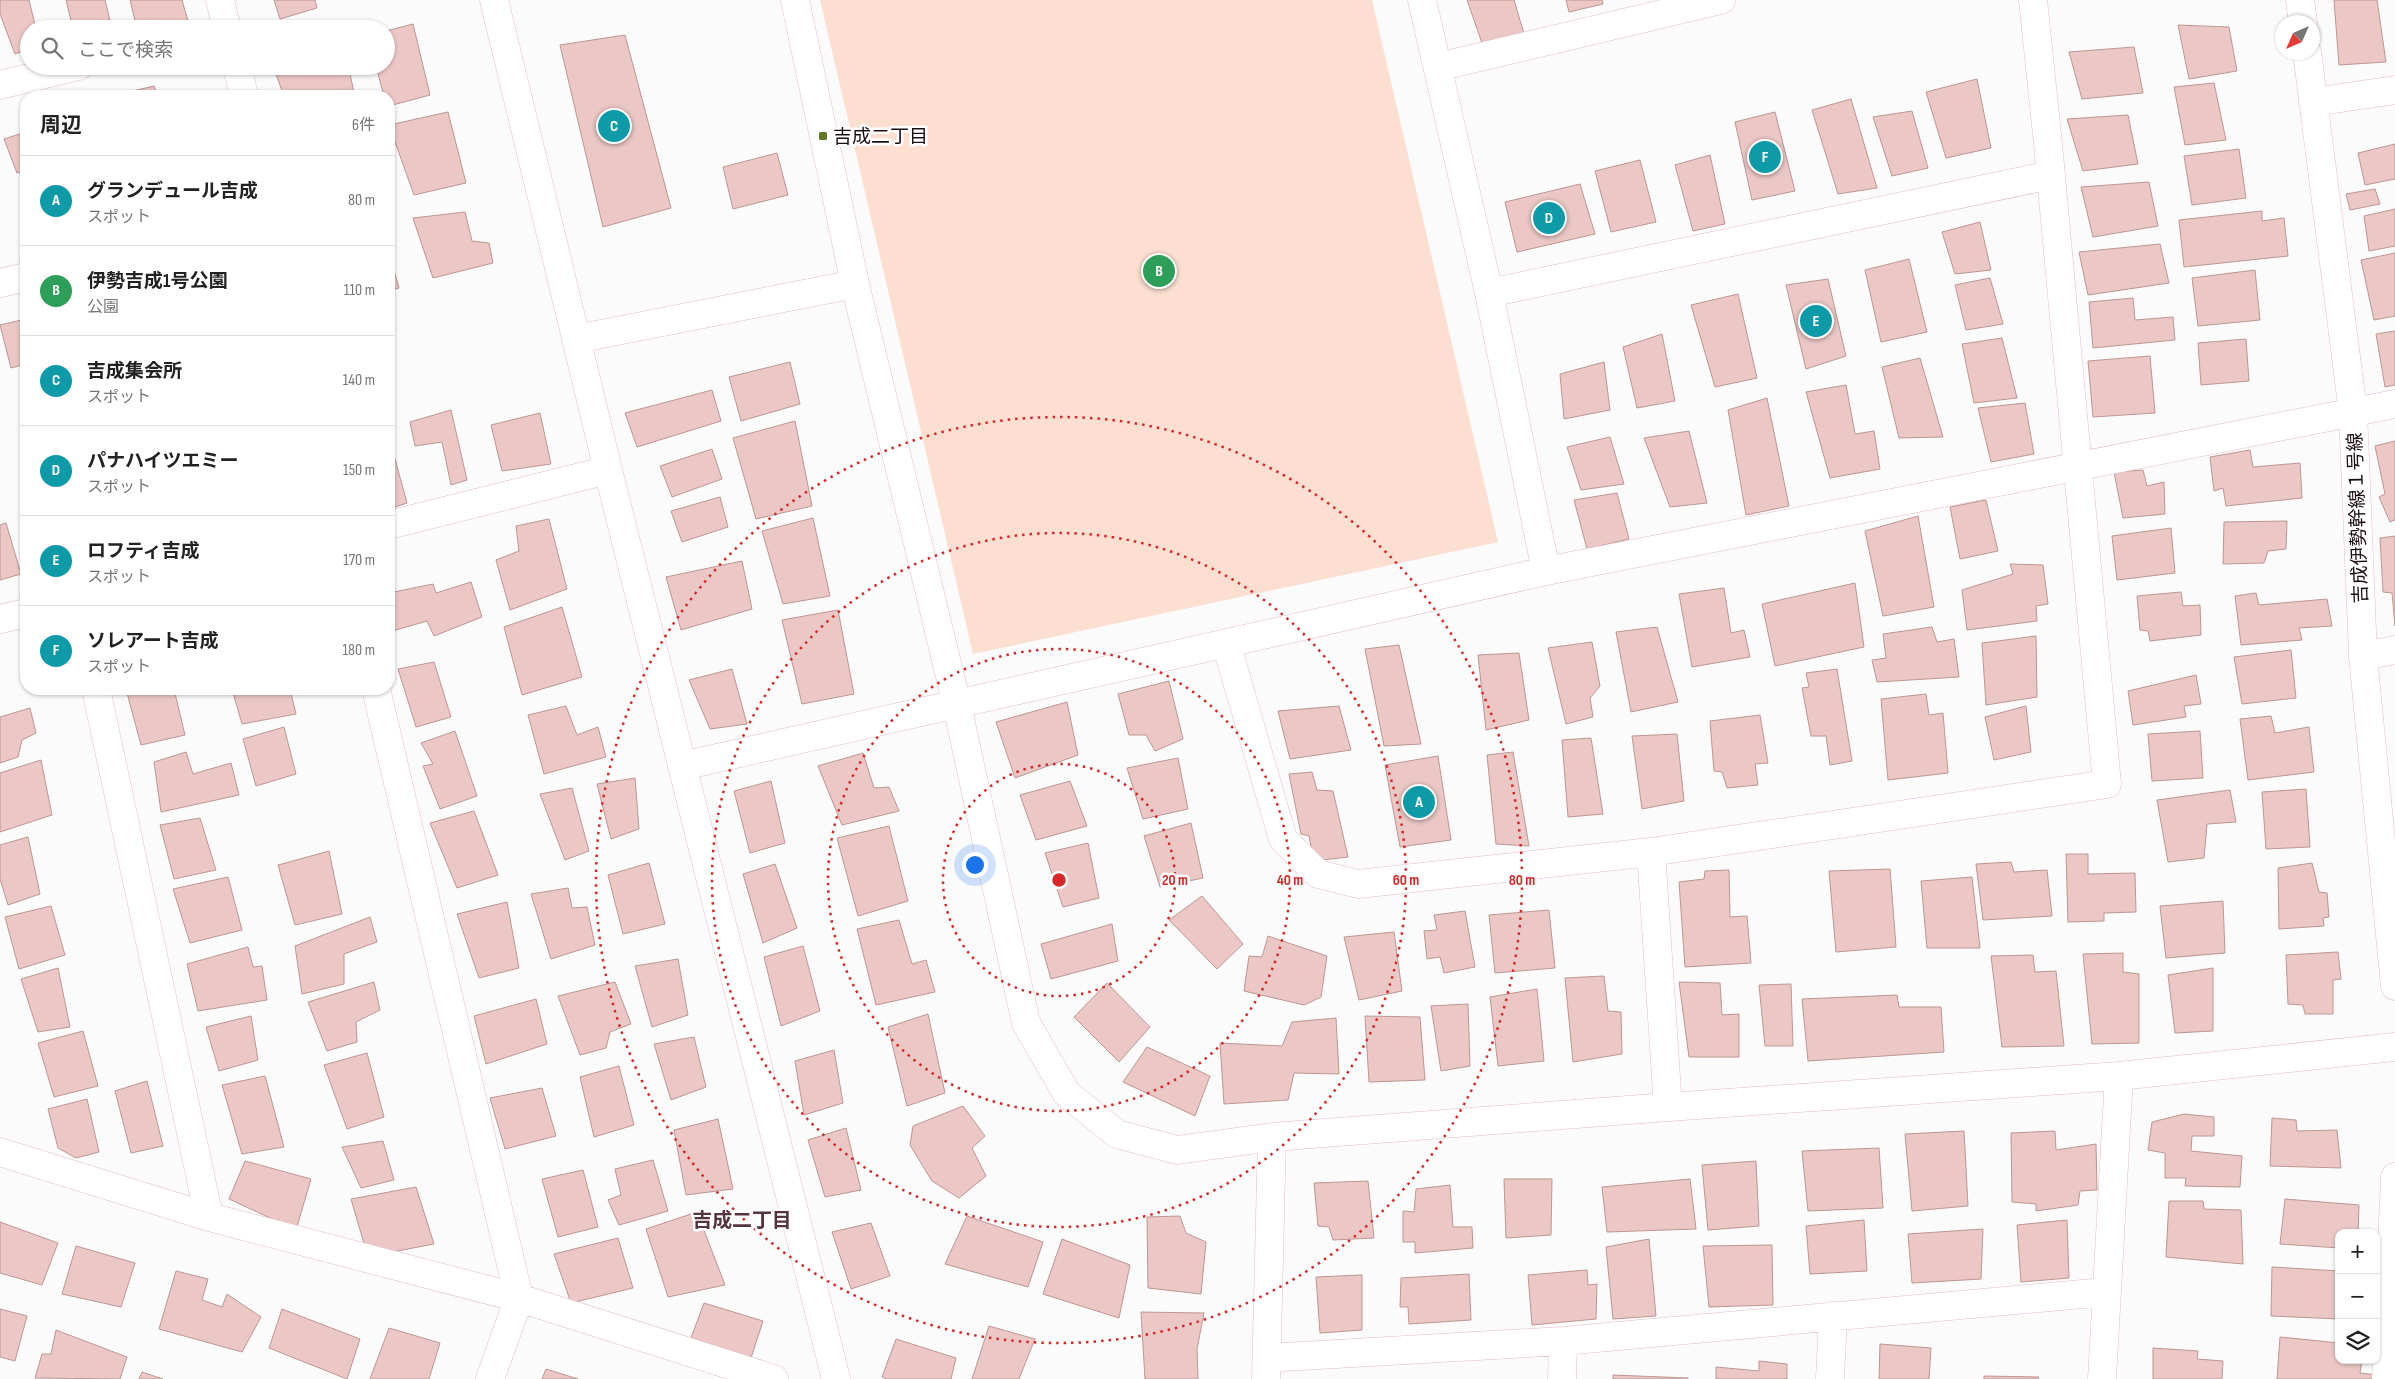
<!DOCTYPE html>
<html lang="ja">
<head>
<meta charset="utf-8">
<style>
	:root { --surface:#fff; --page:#f6f6f6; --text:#222; --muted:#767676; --line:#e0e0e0; --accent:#61782a }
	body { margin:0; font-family:"Sofia Sans Condensed","Noto Sans JP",sans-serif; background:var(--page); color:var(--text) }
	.controls { position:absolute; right:15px; bottom:15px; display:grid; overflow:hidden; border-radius:10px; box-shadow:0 1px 4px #0004 }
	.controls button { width:45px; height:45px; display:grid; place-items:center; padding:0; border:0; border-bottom:1px solid var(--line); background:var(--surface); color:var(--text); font:25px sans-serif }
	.compass { position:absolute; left:2275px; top:15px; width:45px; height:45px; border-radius:50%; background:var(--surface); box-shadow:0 1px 4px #0004; rotate:225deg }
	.you { position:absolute; left:974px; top:864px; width:18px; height:18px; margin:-12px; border:4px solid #fff; border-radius:50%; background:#1a73e8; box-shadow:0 0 0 8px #1a73e833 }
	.badge { display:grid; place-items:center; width:32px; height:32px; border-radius:50%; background:var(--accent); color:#fff; font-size:16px; font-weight:700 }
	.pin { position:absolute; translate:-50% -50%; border:2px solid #fff; box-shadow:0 1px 5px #0006 }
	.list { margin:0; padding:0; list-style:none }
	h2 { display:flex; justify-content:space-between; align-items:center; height:65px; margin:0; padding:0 20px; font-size:21px }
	h2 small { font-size:16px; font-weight:400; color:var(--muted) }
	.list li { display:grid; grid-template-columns:32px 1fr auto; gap:15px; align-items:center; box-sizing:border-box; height:90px; padding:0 20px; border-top:1px solid var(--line) }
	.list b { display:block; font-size:19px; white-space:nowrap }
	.list p { margin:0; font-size:16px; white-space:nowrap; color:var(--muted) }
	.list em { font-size:16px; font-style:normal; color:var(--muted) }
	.icon { flex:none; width:28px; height:28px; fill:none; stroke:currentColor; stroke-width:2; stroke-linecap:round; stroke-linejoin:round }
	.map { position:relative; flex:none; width:2395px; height:1379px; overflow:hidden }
	.search { position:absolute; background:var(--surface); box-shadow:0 1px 4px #0004; left:20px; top:20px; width:375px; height:55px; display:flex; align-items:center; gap:12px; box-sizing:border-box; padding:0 18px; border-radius:28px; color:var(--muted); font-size:19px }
	.panel { position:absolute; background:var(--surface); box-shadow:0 1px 4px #0004; left:20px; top:90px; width:375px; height:605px; border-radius:20px }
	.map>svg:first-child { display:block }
	.green { fill:#fcdfd1 }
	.building { fill:#ebc7c5; stroke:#bd9693 }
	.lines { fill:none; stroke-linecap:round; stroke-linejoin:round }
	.minor-casing { stroke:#e4bcc9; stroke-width:29 }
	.minor { stroke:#fff; stroke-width:28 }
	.ring { fill:none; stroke:#d62828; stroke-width:2.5; stroke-dasharray:2.5 5 }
	.poi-dot { fill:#61782a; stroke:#fff; stroke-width:2 }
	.labels { text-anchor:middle; stroke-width:5; stroke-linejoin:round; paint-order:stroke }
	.poi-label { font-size:19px; fill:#1b0e12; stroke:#fff; text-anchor:start }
	.street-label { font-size:19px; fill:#1b0e12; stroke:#fff }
	.neighbourhood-label { font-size:20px; font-weight:bold; fill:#53343f; stroke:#fff }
	.centre { fill:#d62828; stroke:#fff; stroke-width:2.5 }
	.ring-label { font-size:15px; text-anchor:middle; font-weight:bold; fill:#d62828; stroke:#fff; stroke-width:5; stroke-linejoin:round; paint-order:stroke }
</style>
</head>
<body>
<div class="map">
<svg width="2395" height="1379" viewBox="0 0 2395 1379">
	<rect width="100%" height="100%" fill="#fbfbfb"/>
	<path class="green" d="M820 0H1372L1498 542 973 654Z"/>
	<path class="building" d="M0 0H29L36 29H29V49L15 54 0 14Z
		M66 0H105L112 29H73Z
		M130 0H182L188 21 166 29H137Z
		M274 0H315L317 8 280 19Z
		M1467 0H1514L1525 37 1482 43Z
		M1566 0H1602L1603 4 1569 12Z
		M2334 0H2377L2386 62 2339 65Z
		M413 24 430 95 389 106V96H384L376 66H386V31Z
		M2178 25 2229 27 2237 71 2189 79Z
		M625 35 671 208 603 227 560 45Z
		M2134 47 2143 93 2082 99 2069 52Z
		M273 66H348L355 96H284Z
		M1977 79 1991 148 1946 158 1926 92Z
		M2214 83 2226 140 2185 145 2174 87Z
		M154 86 158 96H111Z
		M1851 99 1877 188 1838 194 1812 110Z
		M1912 111 1928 168 1892 176 1873 117Z
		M448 112 466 183 414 195 389 125Z
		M1775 112 1795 191 1752 200 1735 122Z
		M2128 115 2138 164 2083 171 2067 119Z
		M26 132V170L17 173 4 139Z
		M2395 144V179L2365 185 2358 153Z
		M2239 149 2246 198 2192 205 2184 156Z
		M777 153 788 195 733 209 723 167Z
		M1710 155 1725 224 1693 231 1675 165Z
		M1640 160 1656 222 1611 232 1595 171Z
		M2149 182 2158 226 2093 237 2081 187Z
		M1580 184 1595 234 1517 252 1505 202Z
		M2375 189 2380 204 2350 210 2346 194Z
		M2395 209V246L2369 251 2364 216Z
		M2262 211V221L2284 218 2288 256 2184 267 2179 220Z
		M465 212 472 241 489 243 493 263 433 278 413 218Z
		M1980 222 1991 270 1955 274 1942 232Z
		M2160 244 2169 283 2088 295 2079 252Z
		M389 253 399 288 389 291Z
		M2395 253V316L2374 320 2361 260Z
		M1909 259 1927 332 1881 342 1865 270Z
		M2255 270 2260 320 2198 326 2192 278Z
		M1990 278 2003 324 1966 330 1955 285Z
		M1828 279 1846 356 1806 369 1786 285Z
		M1738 294 1757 378 1715 387 1691 305Z
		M2133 298 2135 320 2173 317 2175 340 2093 348 2089 302Z
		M26 319V364L11 368 0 325Z
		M2395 331V385L2385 387 2376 334Z
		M1662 334 1675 401 1637 408 1623 347Z
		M2002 338 2017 398 1974 403 1962 344Z
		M2246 339 2249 381 2201 385 2198 343Z
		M2150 356 2155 413 2093 417 2088 361Z
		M1920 358 1943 437 1899 438 1882 367Z
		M790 362 800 404 741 421 729 377Z
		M1604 362 1610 410 1564 419 1560 374Z
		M1846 385 1855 434 1874 431 1880 469 1830 478 1806 392Z
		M712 390 721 421 637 447 625 413Z
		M1767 398 1789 506 1746 515 1728 410Z
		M2025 403 2034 454 1991 462 1978 408Z
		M451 410 467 480 451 485 442 442 415 446 410 422Z
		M540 413 551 464 502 471 491 425Z
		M795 421 812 506 756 519 733 438Z
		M1689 431 1707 503 1670 507 1644 438Z
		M389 437 407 503 389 509Z
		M1610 437 1624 484 1581 490 1567 447Z
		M2395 441V520L2390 522 2379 497 2385 494 2375 446Z
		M712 449 722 479 672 497 660 466Z
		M2250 450 2253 467 2300 463 2302 498 2226 506 2223 488 2214 491 2210 457Z
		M2143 470 2147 486 2164 482 2165 514 2123 518 2114 472Z
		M1617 493 1629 539 1587 549 1574 500Z
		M720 497 728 527 682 542 671 511Z
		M1986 500 1998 551 1960 559 1950 507Z
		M1918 516 1934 607 1883 616 1865 531Z
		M813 518 830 596 783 604 762 531Z
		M549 519 567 589 510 610 496 560 519 551 516 526Z
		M2287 521 2286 549 2268 551 2264 563 2223 564 2224 522Z
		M6 523 21 574 0 580V525Z
		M2171 528 2175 573 2117 580 2112 536Z
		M2395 536V626L2392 593 2383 592 2380 538Z
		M742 561 752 609 681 630 666 577Z
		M2010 564 2043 565 2048 604 2036 606 2037 621 1967 630 1962 590 2013 574Z
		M471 582 482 617 434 636 427 621 389 632V593L433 584 436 593Z
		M1855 583 1864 647 1775 666 1762 604Z
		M1724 588 1731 633 1744 630 1750 657 1692 667 1679 594Z
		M2181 592 2183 606 2200 605 2201 635 2150 641 2148 631 2140 630 2137 596Z
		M2256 593 2259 605 2327 599 2332 626 2299 628 2302 640 2241 645 2235 596Z
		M562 607 582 677 522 695 504 627Z
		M838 610 854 694 802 704 782 620Z
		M1657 627 1678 702 1631 712 1616 632Z
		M1932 627 1937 642 1954 639 1959 677 1877 682 1872 660 1886 658 1883 634Z
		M2036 636 2037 697 1986 705 1982 643Z
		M1592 642 1600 686 1590 698 1593 717 1566 724 1548 648Z
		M1399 645 1421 744 1384 746 1365 649Z
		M2291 650 2296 698 2242 704 2234 657Z
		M1519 653 1529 720 1486 730 1478 655Z
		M434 662 451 717 416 727 398 669Z
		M732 669 747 724 710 729 689 680Z
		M1837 669 1852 761 1830 765 1826 736H1811L1802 688 1809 687 1806 673Z
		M2196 675 2201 704 2184 706 2186 717 2133 725 2128 691Z
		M1169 681 1183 739 1155 751 1146 735H1129L1118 694Z
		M144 689H174L185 735 141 745 127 693Z
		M232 689H290L296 714 242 724Z
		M1926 694 1929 715 1943 713 1948 773 1888 780 1881 699Z
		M1067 702 1078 755 1015 778 996 722Z
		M566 706 577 735 598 727 606 757 544 774 528 715Z
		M1339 706 1351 750 1290 759 1278 711Z
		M2026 706 2031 752 1994 760 1985 717Z
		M30 708 36 733 22 740 18 757 0 763V717Z
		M1760 715 1768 763 1755 764 1758 785 1727 788 1722 772 1714 771 1710 721Z
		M2271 716 2275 733 2309 727 2314 772 2248 780 2240 719Z
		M284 727 296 774 256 786 243 739Z
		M455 731 477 796 440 809 423 766 433 764 421 743Z
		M2200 731 2203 778 2152 781 2148 734Z
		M1677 734 1684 801 1642 809 1632 736Z
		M1591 738 1603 814 1568 817 1562 740Z
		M186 752 193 774 231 763 239 795 161 812 154 762Z
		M1513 752 1529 846 1496 844 1487 755Z
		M863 753 874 788 889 787 899 811 842 825 818 766Z
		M1438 756 1451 840 1400 847 1385 765Z
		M1178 758 1188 809 1143 819 1127 768Z
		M41 760 52 815 0 832V773Z
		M1312 772 1317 790 1333 791 1348 857 1314 861 1309 836 1301 834 1289 774Z
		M635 778 639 829 611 839 597 784Z
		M771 781 785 843 750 853 734 791Z
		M1070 781 1087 826 1036 840 1020 795Z
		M572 788 589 851 565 860 540 794Z
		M2306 789 2310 847 2266 849 2262 792Z
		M2230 790 2236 822 2207 824 2204 858 2168 862 2157 800Z
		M474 811 498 875 457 888 430 823Z
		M200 818 216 870 174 879 160 825Z
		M1191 823 1203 878 1160 887 1144 836Z
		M889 826 908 901 858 916 837 838Z
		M28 837 40 894 8 905 0 879V845Z
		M1088 843 1099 898 1063 907 1045 853Z
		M329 851 342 914 295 925 278 865Z
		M2066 854H2088V874L2135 873 2136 912 2104 913V921L2068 922Z
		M2011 862 2014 872 2047 870 2052 916 1983 920 1976 864Z
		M649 863 665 924 623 934 608 875Z
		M2312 863 2319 892 2327 893 2329 917 2323 918 2324 926 2279 929 2278 868Z
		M775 864 797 928 763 943 743 874Z
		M1890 869 1896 947 1836 952 1829 871Z
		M1729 870 1730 917 1747 916 1751 963 1685 967 1679 882 1704 879 1705 871Z
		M228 877 242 930 190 943 173 889Z
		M1972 877 1980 948H1927L1921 881Z
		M568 888 572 908 587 907 595 945 551 959 531 894Z
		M1202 896 1243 944 1217 969 1169 920Z
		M2223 901 2225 953 2166 958 2160 906Z
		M507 902 519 968 479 978 457 914Z
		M51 906 65 955 19 969 5 917Z
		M1549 910 1555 968 1495 973 1489 915Z
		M1465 911 1475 967 1444 973 1440 957 1427 959 1424 931 1437 930 1434 915Z
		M370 917 377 942 344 954V984L302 994 295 946Z
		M899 920 912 964 926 960 935 992 876 1005 857 929Z
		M1112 924 1118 961 1051 979 1041 944Z
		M1394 932 1402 991 1359 1000 1344 937Z
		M1268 936 1327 956 1321 997 1304 1005 1244 991 1249 956 1262 957Z
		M803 946 820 1011 781 1026 764 957Z
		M248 947 253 967 262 966 267 1000 198 1011 187 964Z
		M2338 952 2341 979 2333 980V1014H2305L2303 1005 2288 1004 2286 955Z
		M2123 953V972L2139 974V1043L2092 1044 2083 954Z
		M2033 955 2035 972 2056 971 2064 1046 2002 1047 1991 956Z
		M678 959 688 1015 652 1027 635 966Z
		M58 968 70 1027 38 1032 21 979Z
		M2213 968V1031L2175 1033 2168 975Z
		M1604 976 1608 1011 1621 1012 1622 1054 1573 1062 1565 978Z
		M374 982 380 1010 356 1022 357 1042 327 1051 308 1002Z
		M615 982 631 1024 610 1032 606 1048 580 1055 558 996Z
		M1679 982 1720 983 1722 1015 1739 1014V1057H1689Z
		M1107 983 1150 1027 1119 1062 1074 1017Z
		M1791 984 1793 1046H1765L1759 985Z
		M1537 989 1544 1061 1498 1066 1490 997Z
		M1897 995 1899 1007H1941L1944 1052 1808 1061 1802 999Z
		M536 999 547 1044 486 1064 474 1016Z
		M1468 1004 1470 1066 1441 1071 1431 1006Z
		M928 1014 945 1093 907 1106 888 1027Z
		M251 1016 258 1060 219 1071 206 1027Z
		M1365 1016 1420 1017 1425 1080 1369 1082Z
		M1336 1018 1339 1074 1294 1073 1288 1100 1224 1104 1220 1043 1282 1046 1292 1022Z
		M83 1031 98 1086 54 1097 38 1043Z
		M694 1037 706 1087 671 1100 654 1044Z
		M1147 1047 1210 1076 1195 1116 1123 1082Z
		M834 1050 843 1103 804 1115 795 1061Z
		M367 1053 384 1117 347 1129 324 1065Z
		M619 1066 634 1125 594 1137 580 1077Z
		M265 1076 284 1147 242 1154 222 1085Z
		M147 1081 163 1146 131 1153 115 1091Z
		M542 1088 556 1136 505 1149 490 1098Z
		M87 1099 99 1152 76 1158 58 1148 48 1109Z
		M963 1106 985 1136 972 1148 986 1176 959 1198 932 1181 910 1145 913 1126Z
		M2184 1114 2214 1117V1136H2192L2191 1151 2242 1156 2240 1187 2185 1186 2186 1178H2165V1153L2148 1150 2152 1122Z
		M2272 1118 2296 1120 2297 1131 2337 1130 2341 1168 2270 1166Z
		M718 1119 733 1189 686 1195 674 1130Z
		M846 1128 861 1190 825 1197 808 1140Z
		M1964 1131 1968 1206 1912 1211 1905 1134Z
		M2055 1131 2056 1150 2096 1144 2097 1190 2080 1191 2078 1205 2036 1211V1204L2012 1202 2011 1133Z
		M383 1141 394 1180 361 1188 342 1147Z
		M1879 1148 1883 1208 1808 1211 1802 1151Z
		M653 1160 668 1211 619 1225 608 1200 621 1195 615 1169Z
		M245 1161 311 1179 296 1230 229 1199Z
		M1756 1161 1759 1226 1708 1230 1702 1165Z
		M583 1170 598 1227 558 1237 542 1179Z
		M1504 1179H1552L1551 1235 1506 1238Z
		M1690 1179 1696 1229 1607 1232 1602 1187Z
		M1368 1181 1374 1238 1333 1240 1329 1227 1318 1226 1314 1183Z
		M1450 1185 1453 1227H1472L1473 1248 1415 1253V1242H1403V1211L1414 1212 1416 1189Z
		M416 1187 434 1244 387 1253 365 1247 351 1199Z
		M2285 1199 2359 1205 2358 1233H2339V1248L2280 1244Z
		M2169 1201H2203L2204 1209 2241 1210 2243 1264 2166 1257Z
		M697 1212 725 1285 668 1297 646 1229Z
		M967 1216 1043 1242 1028 1287 945 1264Z
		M1180 1216 1186 1233 1206 1242 1201 1294 1148 1288 1147 1217Z
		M1864 1220 1867 1271 1810 1274 1806 1226Z
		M2067 1220 2069 1278 2021 1282 2017 1225Z
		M0 1222 58 1243 42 1285 0 1273Z
		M871 1223 890 1276 851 1289 832 1232Z
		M1983 1229 1981 1279 1912 1283 1908 1234Z
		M618 1238 633 1288 571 1303 554 1254Z
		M1062 1239 1130 1265 1119 1318 1043 1294Z
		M1649 1239 1656 1316 1613 1319 1606 1247Z
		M1772 1245 1773 1305 1709 1307 1703 1246Z
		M76 1246 135 1263 121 1307 62 1294Z
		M2272 1267 2339 1271V1319L2271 1316Z
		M1587 1270 1588 1285 1597 1284 1596 1319 1532 1325 1528 1275Z
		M176 1271 208 1279 202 1300 222 1307 227 1294 261 1317 242 1352 159 1329Z
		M1469 1274 1471 1320 1409 1324 1408 1307H1400L1401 1278Z
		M1362 1275V1330L1320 1333 1316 1277Z
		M704 1303 763 1321 751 1358 691 1338Z
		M0 1309 27 1316 15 1361 0 1357Z
		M282 1309 360 1339 347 1379 269 1348Z
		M1141 1312 1204 1313 1197 1349 1198 1379H1145Z
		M989 1326 1035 1339 1019 1379H972Z
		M389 1328 440 1343 429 1379H370Z
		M56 1330 127 1357 120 1379 35 1378 42 1354H51Z
		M2280 1337 2339 1343V1360H2362L2360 1373 2378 1375V1379H2277Z
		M896 1339 956 1358 951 1379H887L882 1377Z
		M1880 1344 1931 1348 1929 1379H1879Z
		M2153 1348 2198 1351 2197 1359 2223 1361 2222 1379H2153Z
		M1759 1361 1787 1364V1379H1716V1367L1759 1371Z
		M546 1369 578 1379H542Z
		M142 1372 163 1379H139Z
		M1613 1375 1688 1378V1379H1613Z
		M1984 1376 2039 1377 2038 1379H1984Z"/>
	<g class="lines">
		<defs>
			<path id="minor" d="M220 0 227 29
				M494 0 608 470 836 1379
				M795 0 855 284 957 705 1026 1023 1067 1094 1117 1134 1177 1150 1272 1137 1668 1107 2119 1076 2395 1047
				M1422 0 1489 293 1546 571
				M2300 0 2303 22
				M2307 52 2353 412 2363 656 2395 986
				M237 66 244 96
				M1438 67 1721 0
				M0 85 79 66
				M2313 102 2395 90
				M0 283 26 277
				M1489 293 2051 175
				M576 339 855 284
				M389 525 608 470
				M0 619 26 613
				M1226 643 1283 839 1318 874 1358 884 1651 852 2107 784 2048 144 2033 0
				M2363 656 2395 650
				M96 689 209 1217
				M376 689 519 1298 490 1379
				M682 766 1546 571 2395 404
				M1651 852 1668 1107
				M0 1152 209 1217 519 1298 774 1379
				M1267 1358 1563 1341 2105 1292
				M1266 1379 1272 1137
				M1562 1379 1563 1341
				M1830 1379 1833 1316
				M2102 1379 2119 1076
				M2386 1379 2395 1177"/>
		</defs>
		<use href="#minor" class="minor-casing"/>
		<use href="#minor" class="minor"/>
	</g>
	<g class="ring">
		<circle cx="1059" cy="880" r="116"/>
		<circle cx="1059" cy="880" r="231"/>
		<circle cx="1059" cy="880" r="347"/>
		<circle cx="1059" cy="880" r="463"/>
	</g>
	<rect class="poi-dot" x="818" y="131" width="10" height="10" rx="2.5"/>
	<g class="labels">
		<g class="poi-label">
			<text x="833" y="143">吉成二丁目</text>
		</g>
		<g class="street-label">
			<text transform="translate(2357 518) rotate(-92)" y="7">吉成伊勢幹線１号線</text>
		</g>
		<g class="neighbourhood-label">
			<text x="742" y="1227">吉成二丁目</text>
		</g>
	</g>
	<circle cx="1059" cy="880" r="8" class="centre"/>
	<g class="ring-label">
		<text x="1175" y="885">20 m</text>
		<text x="1290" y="885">40 m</text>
		<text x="1406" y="885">60 m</text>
		<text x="1522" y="885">80 m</text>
	</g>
</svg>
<div class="controls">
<button>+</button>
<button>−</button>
<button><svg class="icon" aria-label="layers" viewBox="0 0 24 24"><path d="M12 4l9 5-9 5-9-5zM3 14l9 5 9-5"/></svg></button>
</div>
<svg class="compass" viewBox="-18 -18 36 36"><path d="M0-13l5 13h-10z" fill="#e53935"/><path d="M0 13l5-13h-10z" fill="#767676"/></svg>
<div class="you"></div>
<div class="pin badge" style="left:1419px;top:802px;background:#0f9aa8">A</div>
<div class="pin badge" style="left:1159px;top:271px;background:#2e9e5b">B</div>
<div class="pin badge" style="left:614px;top:126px;background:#0f9aa8">C</div>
<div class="pin badge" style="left:1549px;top:218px;background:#0f9aa8">D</div>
<div class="pin badge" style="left:1816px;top:321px;background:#0f9aa8">E</div>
<div class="pin badge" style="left:1765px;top:157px;background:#0f9aa8">F</div>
<div class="search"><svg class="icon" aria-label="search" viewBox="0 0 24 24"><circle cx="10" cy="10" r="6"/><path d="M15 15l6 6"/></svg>ここで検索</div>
<section class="panel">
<h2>周辺<small>6件</small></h2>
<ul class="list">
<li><span class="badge" style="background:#0f9aa8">A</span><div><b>グランデュール吉成</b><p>スポット</p></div><em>80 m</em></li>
<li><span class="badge" style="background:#2e9e5b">B</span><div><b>伊勢吉成1号公園</b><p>公園</p></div><em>110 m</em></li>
<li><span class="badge" style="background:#0f9aa8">C</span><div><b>吉成集会所</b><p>スポット</p></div><em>140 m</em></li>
<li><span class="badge" style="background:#0f9aa8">D</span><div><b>パナハイツエミー</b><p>スポット</p></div><em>150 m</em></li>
<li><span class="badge" style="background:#0f9aa8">E</span><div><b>ロフティ吉成</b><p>スポット</p></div><em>170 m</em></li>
<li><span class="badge" style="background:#0f9aa8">F</span><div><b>ソレアート吉成</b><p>スポット</p></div><em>180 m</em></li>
</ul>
</section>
</div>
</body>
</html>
